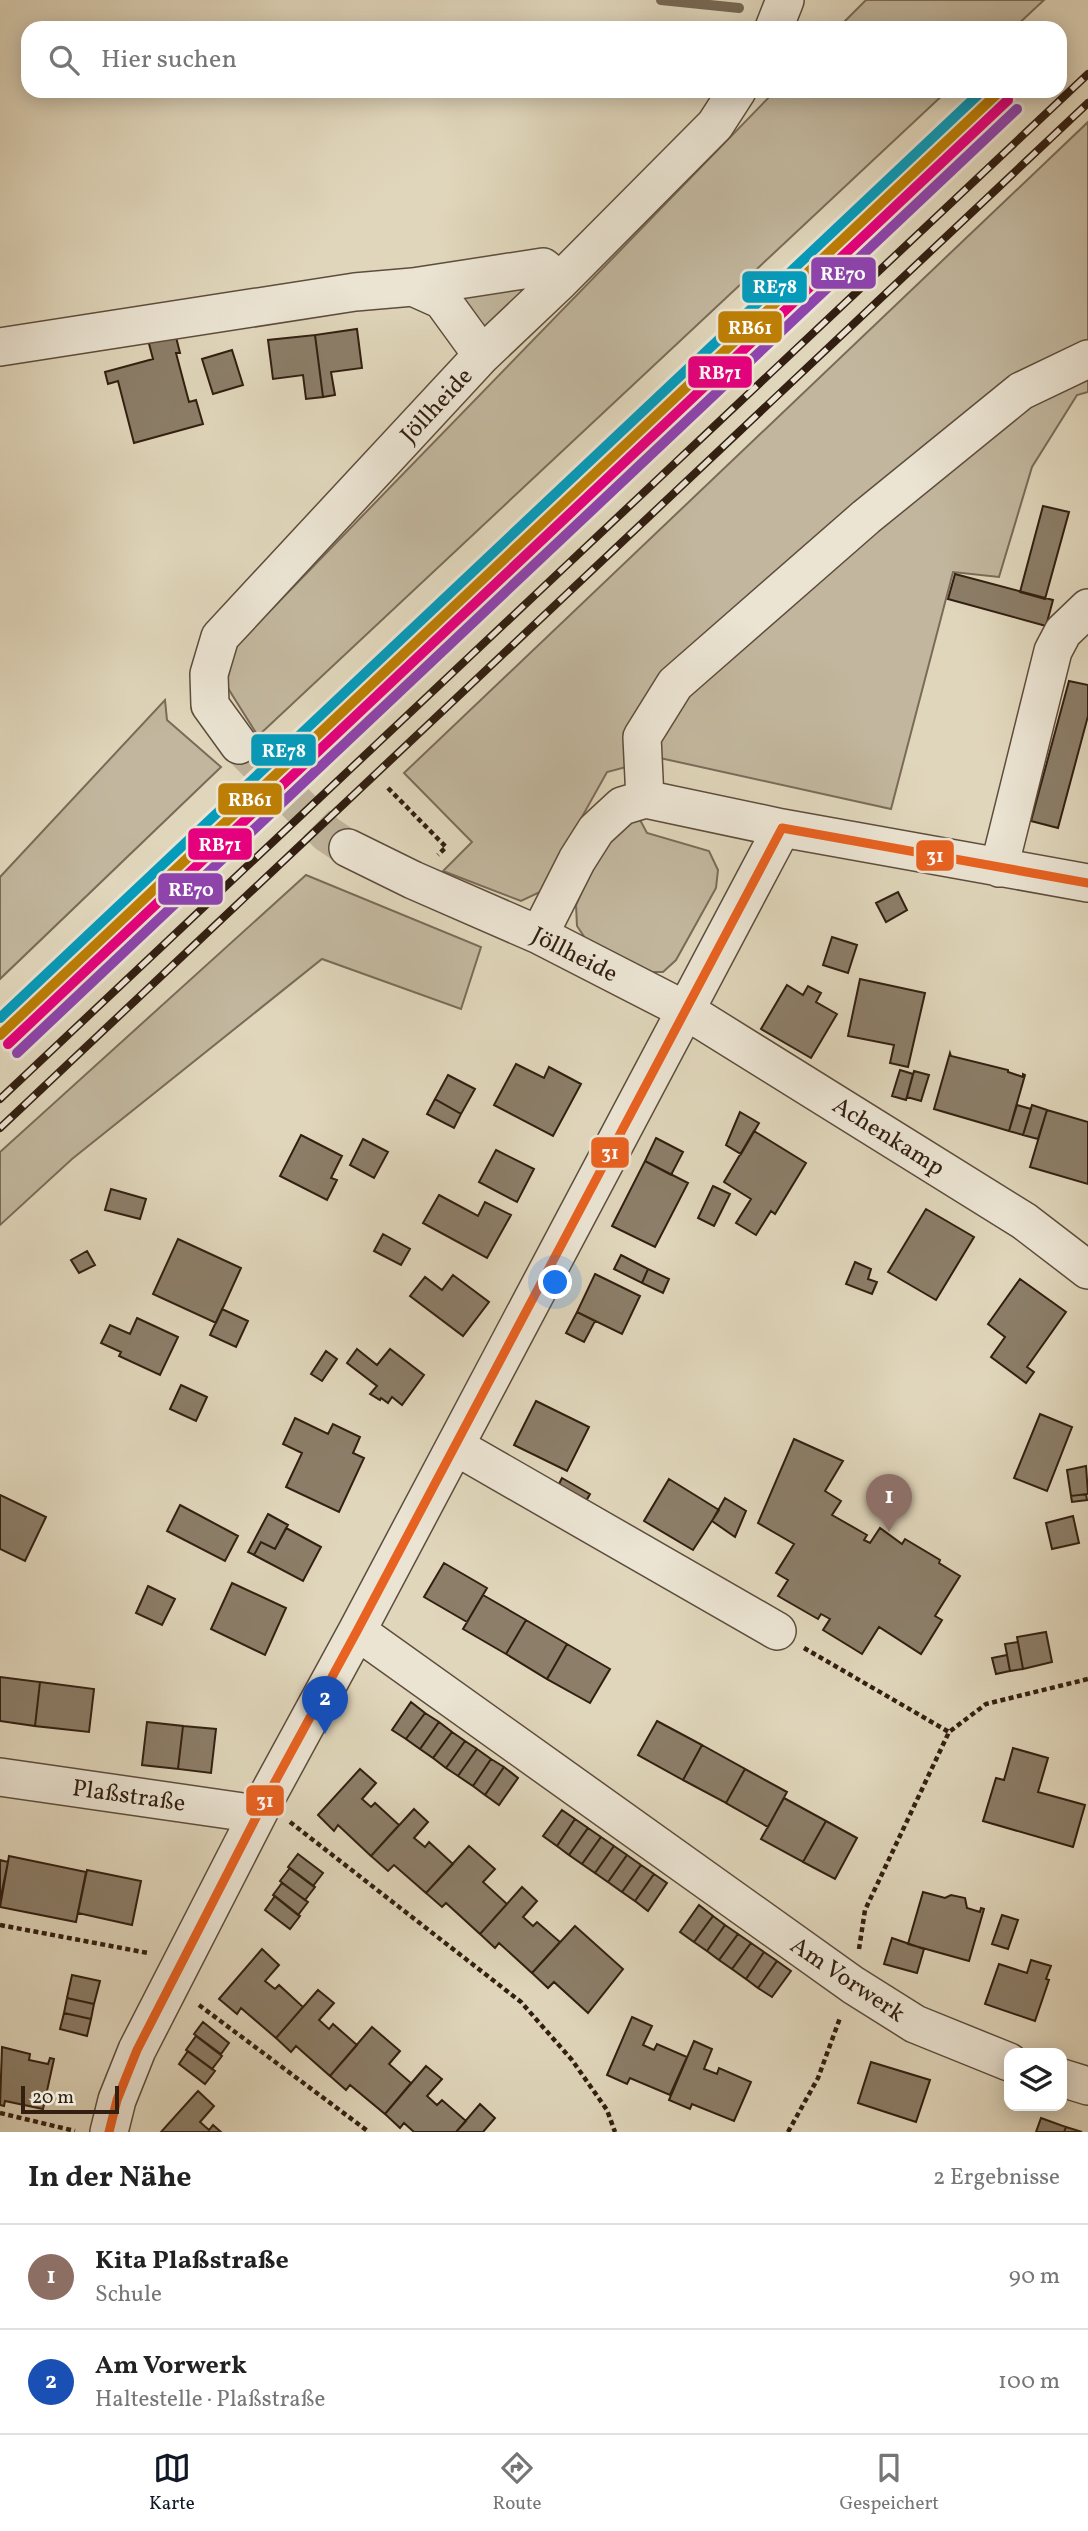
<!DOCTYPE html>
<html lang="de">
<head>
<meta charset="utf-8">
<style>
	:root { --surface:#fff; --page:#f2f2f2; --text:#222; --muted:#767676; --line:#e0e0e0; --accent:#111827 }
	body { margin:0; font-family:Vollkorn,serif; background:var(--page); color:var(--text) }
	.controls { position:absolute; right:21px; bottom:21px; display:grid; overflow:hidden; border-radius:14px; box-shadow:0 4px 18px #0003 }
	.controls button { width:63px; height:63px; display:grid; place-items:center; padding:0; border:0; border-bottom:2px solid var(--line); background:var(--surface); color:var(--text); font:35px sans-serif }
	.scale { position:absolute; left:21px; bottom:18px; width:98px; box-sizing:border-box; padding-left:7px; border:4px solid #321f11; border-top:0; font-size:19px; line-height:24px; white-space:nowrap; color:#321f11; -webkit-text-stroke:5px #ebe4d3; paint-order:stroke }
	.you { position:absolute; left:556px; top:1283px; width:24px; height:24px; margin:-18px; border:5px solid #fff; border-radius:50%; background:#1a73e8; box-shadow:0 0 0 10px #1a73e833 }
	.badge { display:grid; place-items:center; width:46px; height:46px; border-radius:50%; background:var(--accent); color:#fff; font-size:23px; font-weight:700 }
	.pin { position:absolute; translate:-50% -58px; filter:drop-shadow(0 2px 4px #0008) }
	.pin::after { content:''; position:absolute; top:37px; width:24px; height:21px; background:inherit; clip-path:polygon(0 0,100% 0,50% 100%) }
	.list { margin:0; padding:0; list-style:none }
	h2 { display:flex; justify-content:space-between; align-items:center; height:91px; margin:0; padding:0 28px; font-size:30px }
	h2 small { font-size:23px; font-weight:400; color:var(--muted) }
	.list li { display:grid; grid-template-columns:46px 1fr auto; gap:21px; align-items:center; box-sizing:border-box; height:105px; padding:0 28px; border-top:2px solid var(--line) }
	.list b { display:block; font-size:26px; white-space:nowrap }
	.list p { margin:0; font-size:23px; white-space:nowrap; color:var(--muted) }
	.list em { font-size:23px; font-style:normal; color:var(--muted) }
	.icon { flex:none; width:38px; height:38px; fill:none; stroke:currentColor; stroke-width:2; stroke-linecap:round; stroke-linejoin:round }
	.map { position:relative; flex:none; width:1088px; height:2132px; overflow:hidden }
	.search { position:absolute; background:var(--surface); box-shadow:0 4px 18px #0003; left:21px; right:21px; top:21px; height:77px; display:flex; align-items:center; gap:18px; box-sizing:border-box; padding:0 24px; border-radius:21px; color:var(--muted); font-size:26px }
	.sheet { height:301px; background:var(--surface) }
	nav { display:flex; justify-content:space-around; align-items:center; box-sizing:border-box; height:98px; border-top:2px solid var(--line); background:var(--surface); font-size:19px; color:var(--muted) }
	nav a { display:grid; justify-items:center; gap:4px }
	nav .on { color:var(--accent) }
	.map>svg:first-child { display:block }
	.green { fill:#c2b79e; stroke:#7a6b58; stroke-width:2 }
	.lines { fill:none; stroke-linecap:round; stroke-linejoin:round }
	.stream { stroke:#776854; stroke-width:10 }
	.building { fill:#8c7e69; stroke:#321f11; stroke-width:2 }
	.minor-tunnel { stroke:#bdb199; stroke-width:37; stroke-dasharray:37 18; stroke-linecap:butt }
	.minor-casing { stroke:#5e4d3c; stroke-width:40 }
	.path { stroke:#321f11; stroke-width:4.5; stroke-dasharray:5 3.5; stroke-linecap:butt }
	.minor { stroke:#ebe4d3; stroke-width:37 }
	.rail-casing { stroke:#321f11; stroke-width:8 }
	.rail { stroke:#ebe4d3; stroke-width:5; stroke-dasharray:16; stroke-linecap:butt }
	.bus-1-casing { stroke:#ebe4d3; stroke-width:14 }
	.bus-1 { stroke:#e86221; stroke-width:9 }
	.rail-1-casing { stroke:#ebe4d3; stroke-width:16 }
	.rail-2-casing { stroke:#ebe4d3; stroke-width:16 }
	.rail-3-casing { stroke:#ebe4d3; stroke-width:16 }
	.rail-4-casing { stroke:#ebe4d3; stroke-width:16 }
	.rail-1 { stroke:#bc7e05; stroke-width:10 }
	.rail-2 { stroke:#e5007d; stroke-width:10 }
	.rail-3 { stroke:#059bbb; stroke-width:10 }
	.rail-4 { stroke:#8e44ad; stroke-width:10 }
	.labels { text-anchor:middle; stroke-width:6; stroke-linejoin:round; paint-order:stroke }
	.street-label { font-size:24px; fill:#321f11; stroke:#ebe4d3 }
	.line-badge { stroke:#ebe4d3; stroke-width:2.5 }
	.badge-label { font-size:19px; text-anchor:middle; font-weight:bold; fill:#fff }
</style>
</head>
<body>
<div class="map">
<svg width="1088" height="2132" viewBox="0 0 1088 2132">
	<rect width="100%" height="100%" fill="#e0d6bb"/>
	<filter id="stains"><feTurbulence type="fractalNoise" baseFrequency=".00286" numOctaves="4"/><feColorMatrix values="0 0 0 0 .2 0 0 0 0 .09 0 0 0 0 .02 0 0 0 .5 -.17"/></filter>
	<radialGradient id="worn" r=".72"><stop offset=".6" stop-color="#630" stop-opacity="0"/><stop offset="1" stop-color="#630" stop-opacity=".3"/></radialGradient>
	<path class="green" d="M866 0H1044L1014 28H838Z
		M775 91H947L258 736 226 685 235 647Z
		M1088 122V392L1077 395 1032 467 999 577 953 572 891 809 660 758 607 772 540 892 521 901 443 871 472 842 404 773Z
		M521 279 529 289 481 334 456 301 460 289Z
		M165 700 167 720 221 767 0 979V877Z
		M639 818 647 833 709 851 718 870 716 888 676 960 663 972H652L589 944 577 926 576 905 596 859 619 830Z
		M306 875 481 947 461 1009 322 959 72 1159 0 1225V1152Z"/>
	<g class="lines">
		<path class="stream" d="M661 0 739 8"/>
	</g>
	<path class="building" d="M174 329 180 353H176L189 402 196 400 203 424 134 443 118 381 108 384 105 372 153 359 147 336Z
		M357 329 362 368 331 372 335 395 323 397 315 335Z
		M315 335 323 397 306 399 303 375 273 379 268 340Z
		M232 350 243 385 213 394 202 359Z
		M1043 506 1069 512 1045 599 1020 592Z
		M955 574 1053 600 1046 626 948 599Z
		M1069 681 1088 685V716L1058 828 1031 821Z
		M898 892 907 910 886 922 876 903Z
		M832 937 857 945 848 973 823 965Z
		M860 979 925 993 908 1067 890 1063 894 1045 848 1036Z
		M787 985 803 995 808 986 821 993 816 1002 837 1014 811 1058 761 1029Z
		M950 1053 951 1056 1008 1070V1072L1023 1077V1074L1025 1075 1009 1131 934 1109Z
		M516 1064 544 1078 549 1067 581 1084 553 1136 494 1105Z
		M900 1070 913 1074 906 1100 892 1096Z
		M914 1071 929 1075 921 1101 907 1097Z
		M448 1075 475 1089 461 1114 435 1099Z
		M435 1099 461 1114 454 1128 427 1114Z
		M1017 1105 1031 1109 1023 1135 1009 1131Z
		M1032 1105 1047 1110 1038 1139 1023 1135Z
		M1047 1110 1088 1122V1184L1030 1167Z
		M740 1112 759 1123 741 1154 726 1145Z
		M754 1131 806 1163 775 1214 771 1211 756 1235 736 1223 751 1199 724 1182Z
		M301 1135 342 1156 331 1178 337 1180 327 1200 280 1176Z
		M656 1138 683 1152 671 1175 645 1161Z
		M363 1139 388 1152 374 1178 350 1165Z
		M496 1150 534 1169 517 1202 479 1182Z
		M645 1161 688 1183 655 1247 612 1226Z
		M713 1186 730 1194 714 1226 698 1218Z
		M111 1189 146 1199 140 1219 105 1210Z
		M439 1195 478 1216 485 1202 511 1215 487 1258 423 1223Z
		M926 1209 974 1237 936 1300 888 1272Z
		M383 1234 410 1249 401 1265 374 1251Z
		M178 1239 241 1268 216 1323 153 1294Z
		M87 1251 95 1265 79 1273 71 1260Z
		M621 1255 648 1269 642 1283 614 1269Z
		M855 1262 871 1269 868 1279 877 1282 872 1294 846 1284Z
		M648 1269 669 1279 663 1293 642 1283Z
		M595 1274 640 1296 622 1334 577 1312Z
		M453 1275 489 1302 463 1336 410 1296 425 1277 442 1290Z
		M1020 1279 1066 1312 1027 1367 1034 1372 1026 1383 991 1357 1005 1337 988 1324Z
		M222 1309 248 1321 236 1347 210 1335Z
		M577 1312 595 1321 584 1342 566 1333Z
		M137 1318 178 1337 160 1375 119 1356 121 1352 101 1343 110 1325 130 1334Z
		M357 1349 377 1365 390 1349 424 1375 402 1405 392 1397 388 1403 381 1398 380 1400 370 1394 377 1386 347 1363Z
		M326 1351 337 1359 322 1381 311 1374Z
		M181 1385 207 1397 196 1421 170 1409Z
		M536 1401 589 1427 567 1471 514 1445Z
		M1040 1414 1072 1427 1047 1491 1014 1478Z
		M295 1418 328 1434 333 1424 360 1437 353 1453 364 1458 339 1512 286 1487 302 1453 283 1444Z
		M794 1439 843 1461 825 1491 841 1501 832 1515 867 1535 864 1540 870 1543 880 1528 902 1544 905 1539 940 1560 939 1563 960 1576 935 1616 942 1620 921 1654 879 1627 862 1654 823 1630 830 1619 821 1614 818 1619 778 1596 788 1580 776 1573 794 1544 758 1523Z
		M1086 1466 1088 1494 1071 1496 1067 1470Z
		M562 1478 590 1494 582 1508 555 1492Z
		M669 1479 719 1510 693 1550 644 1521Z
		M1086 1494 1087 1500 1072 1502 1071 1496Z
		M0 1495 46 1517 25 1561 0 1549Z
		M725 1498 746 1511 735 1537 712 1521Z
		M180 1505 238 1536 225 1561 167 1531Z
		M268 1514 288 1525 275 1549 261 1542 254 1555 248 1552Z
		M1073 1516 1079 1543 1052 1549 1046 1523Z
		M286 1528 321 1547 303 1581 254 1555 261 1542 275 1549Z
		M444 1563 487 1588 467 1622 424 1597Z
		M232 1583 286 1608 265 1655 211 1629Z
		M148 1586 175 1599 162 1625 136 1613Z
		M483 1595 526 1620 506 1654 463 1629Z
		M526 1620 567 1644 547 1679 506 1654Z
		M1046 1632 1052 1662 1023 1669 1017 1637Z
		M1018 1642 1023 1669 1010 1671 1005 1644Z
		M567 1644 610 1669 590 1703 547 1679Z
		M1007 1655 1010 1671 996 1674 992 1658Z
		M0 1677 40 1682 35 1726 0 1721Z
		M40 1682 94 1689 89 1732 35 1726Z
		M411 1702 425 1713 406 1739 392 1730Z
		M425 1713 439 1722 420 1749 406 1739Z
		M657 1721 702 1745 683 1780 638 1755Z
		M147 1722 183 1726 178 1769 142 1765Z
		M439 1722 452 1732 433 1758 420 1749Z
		M183 1726 216 1729 211 1773 178 1769Z
		M452 1732 465 1741 446 1768 433 1758Z
		M465 1741 477 1749 458 1776 446 1768Z
		M702 1745 745 1769 726 1803 683 1780Z
		M1013 1748 1048 1758 1038 1792 1085 1805 1073 1847 983 1821 996 1778 1004 1780Z
		M477 1749 491 1759 473 1786 458 1776Z
		M491 1759 504 1767 485 1795 473 1786Z
		M504 1767 518 1778 499 1805 485 1795Z
		M360 1769 376 1783 362 1799 371 1807 375 1803 399 1825 371 1856 338 1825 334 1831 318 1815Z
		M745 1769 787 1792 768 1827 726 1803Z
		M784 1798 826 1821 803 1862 761 1839Z
		M414 1809 428 1822 414 1838 425 1847 429 1842 453 1864 426 1893 394 1865 388 1871 371 1856Z
		M562 1810 575 1819 557 1846 543 1836Z
		M575 1819 588 1828 569 1855 557 1846Z
		M826 1821 857 1838 835 1879 803 1862Z
		M588 1828 601 1837 582 1864 569 1855Z
		M601 1837 614 1846 595 1873 582 1864Z
		M469 1846 495 1869 483 1882 507 1904 480 1934 446 1903 442 1907 426 1893Z
		M614 1846 627 1855 608 1882 595 1873Z
		M298 1854 323 1873 313 1886 288 1867Z
		M627 1855 641 1865 622 1892 608 1882Z
		M9 1856 86 1872 76 1922 0 1907Z
		M0 1860 8 1862 0 1901Z
		M641 1865 654 1874 635 1901 622 1892Z
		M290 1868 315 1887 305 1900 280 1881Z
		M87 1870 141 1881 132 1925 78 1913Z
		M654 1874 667 1883 648 1911 635 1901Z
		M282 1883 308 1902 298 1915 273 1895Z
		M522 1887 537 1901 523 1917 533 1926 537 1922 560 1942 532 1973 499 1943 495 1948 480 1934Z
		M923 1892 945 1898 951 1895 965 1898 967 1908 980 1912 981 1908 984 1909 969 1961 908 1944Z
		M275 1896 300 1916 290 1929 265 1910Z
		M699 1905 713 1916 694 1942 680 1932Z
		M1002 1915 1018 1920 1008 1949 992 1944Z
		M713 1916 725 1925 707 1951 694 1942Z
		M725 1925 738 1934 719 1960 707 1951Z
		M575 1926 623 1969 588 2013 554 1982 548 1988 532 1973Z
		M738 1934 751 1943 732 1969 719 1960Z
		M892 1938 924 1949 917 1973 884 1964Z
		M751 1943 764 1952 746 1979 732 1969Z
		M262 1949 279 1965 265 1981 275 1989 279 1985 303 2007 276 2038 241 2008 237 2014 219 1999Z
		M764 1952 777 1961 758 1988 746 1979Z
		M1031 1960 1051 1966 1046 1979 1049 1980 1035 2021 985 2004 999 1964 1027 1973Z
		M777 1961 791 1971 772 1997 758 1988Z
		M72 1975 100 1981 94 2004 67 1998Z
		M318 1990 334 2003 319 2020 329 2029 333 2024 357 2045 330 2076 296 2046 291 2052 276 2038Z
		M67 1998 94 2004 91 2019 64 2013Z
		M64 2013 91 2019 87 2036 60 2029Z
		M632 2017 652 2026 643 2045 654 2050 657 2044 687 2057 670 2095 630 2078 627 2084 607 2075Z
		M203 2022 229 2043 221 2054 194 2034Z
		M372 2027 400 2051 389 2064 411 2083 385 2114 350 2085 346 2090 330 2076Z
		M196 2036 222 2056 212 2069 186 2050Z
		M694 2041 712 2049 704 2069 717 2074 719 2068 751 2082 734 2121 692 2104 690 2109 669 2100Z
		M2 2047 30 2054 29 2060 48 2064 50 2058 54 2059 43 2109 5 2101 4 2106 0 2105Z
		M188 2051 215 2071 205 2084 179 2064Z
		M871 2062 930 2080 916 2122 858 2103Z
		M426 2066 442 2079 427 2096 437 2105 442 2100 466 2121 456 2132H414L404 2123 400 2128 385 2114Z
		M198 2091 214 2106 200 2122 209 2130 213 2125 221 2132H161Z
		M480 2104 495 2118 483 2132H456Z
		M1041 2118 1066 2127 1064 2132H1036Z
		M1066 2127 1082 2132H1064Z"/>
	<g class="lines">
		<path class="minor-tunnel" d="M239 745 327 834 348 848"/>
		<defs>
			<path id="minor" d="M774 28 785 0
				M413 287 442 300 482 355
				M0 347 355 292 413 287 543 267 560 281
				M239 745 210 705 209 674 220 637 482 355 560 281 715 125 737 91
				M645 799 642 737 675 684 866 517 1021 391 1088 359
				M348 848 413 880 539 935 685 1010 1024 1221 1088 1270
				M999 868 1053 651 1063 632 1088 608
				M539 935 577 860 596 830 622 806 645 799 782 828 1088 883
				M455 1446 777 1631
				M357 1631 853 1985 915 2024 1009 2062
				M0 1777 257 1814
				M1062 2078 1088 2086
				M109 2132 117 2100 137 2050 264 1802 357 1631 782 828"/>
		</defs>
		<use href="#minor" class="minor-casing"/>
		<path class="path" d="M388 788 446 847 438 855
			M804 1648 949 1732
			M290 1822 521 2002 572 2060 607 2110 615 2132
			M0 1925 148 1953
			M859 1949 865 1910 949 1732 986 1704 1088 1679
			M199 2005 369 2132
			M0 2113 75 2131
			M788 2132 818 2078 840 2018"/>
		<use href="#minor" class="minor"/>
		<defs>
			<path id="rail" d="M0 1099 1088 74
				M0 1128 1088 103"/>
		</defs>
		<use href="#rail" class="rail-casing"/>
		<use href="#rail" class="rail"/>
		<defs>
			<path id="bus-1" d="M782 828 1088 883
				M109 2132 117 2100 137 2050 264 1802 357 1631 782 828"/>
		</defs>
		<use href="#bus-1" class="bus-1-casing"/>
		<use href="#bus-1" class="bus-1"/>
		<defs>
			<path id="rail-1" d="M0 1035 1000 91"/>
			<path id="rail-2" d="M8 1044 1008 100"/>
			<path id="rail-3" d="M0 1018 982 91"/>
			<path id="rail-4" d="M17 1053 1017 109"/>
		</defs>
		<use href="#rail-1" class="rail-1-casing"/>
		<use href="#rail-2" class="rail-2-casing"/>
		<use href="#rail-3" class="rail-3-casing"/>
		<use href="#rail-4" class="rail-4-casing"/>
		<use href="#rail-1" class="rail-1"/>
		<use href="#rail-2" class="rail-2"/>
		<use href="#rail-3" class="rail-3"/>
		<use href="#rail-4" class="rail-4"/>
	</g>
	<g class="labels">
		<g class="street-label">
			<text transform="translate(436 405) rotate(-47)" y="8">Jöllheide</text>
			<text transform="translate(575 954) rotate(27)" y="8">Jöllheide</text>
			<text transform="translate(889 1136) rotate(32)" y="8">Achenkamp</text>
			<text transform="translate(129 1795) rotate(8)" y="8">Plaßstraße</text>
			<text transform="translate(848 1979) rotate(34)" y="8">Am Vorwerk</text>
		</g>
	</g>
	<g class="line-badge">
		<rect x="810" y="256" width="67" height="34" rx="7" fill="#8e44ad"/>
		<rect x="741" y="270" width="67" height="34" rx="7" fill="#059bbb"/>
		<rect x="717" y="310" width="66" height="34" rx="7" fill="#bc7e05"/>
		<rect x="687" y="355" width="66" height="34" rx="7" fill="#e5007d"/>
		<rect x="250" y="733" width="67" height="34" rx="7" fill="#059bbb"/>
		<rect x="217" y="782" width="66" height="34" rx="7" fill="#bc7e05"/>
		<rect x="187" y="827" width="66" height="34" rx="7" fill="#e5007d"/>
		<rect x="915" y="839" width="40" height="33" rx="7" fill="#e86221"/>
		<rect x="157" y="872" width="67" height="34" rx="7" fill="#8e44ad"/>
		<rect x="590" y="1136" width="40" height="33" rx="7" fill="#e86221"/>
		<rect x="245" y="1784" width="40" height="33" rx="7" fill="#e86221"/>
	</g>
	<g class="badge-label">
		<text x="843" y="280">RE70</text>
		<text x="775" y="293">RE78</text>
		<text x="750" y="334">RB61</text>
		<text x="720" y="379">RB71</text>
		<text x="284" y="757">RE78</text>
		<text x="250" y="806">RB61</text>
		<text x="220" y="851">RB71</text>
		<text x="935" y="862">31</text>
		<text x="191" y="896">RE70</text>
		<text x="610" y="1159">31</text>
		<text x="265" y="1807">31</text>
	</g>
	<rect width="100%" height="100%" filter="url(#stains)"/>
	<rect width="100%" height="100%" fill="url(#worn)"/>
</svg>
<div class="controls">
<button><svg class="icon" aria-label="layers" viewBox="0 0 24 24"><path d="M12 4l9 5-9 5-9-5zM3 14l9 5 9-5"/></svg></button>
</div>
<div class="scale">20 m</div>
<div class="you"></div>
<div class="pin badge" style="left:889px;top:1532px;background:#8d6e63">1</div>
<div class="pin badge" style="left:325px;top:1734px;background:#1a4fb4">2</div>
<div class="search"><svg class="icon" aria-label="search" viewBox="0 0 24 24"><circle cx="10" cy="10" r="6"/><path d="M15 15l6 6"/></svg>Hier suchen</div>
</div>
<section class="sheet">
<h2>In der Nähe<small>2 Ergebnisse</small></h2>
<ul class="list">
<li><span class="badge" style="background:#8d6e63">1</span><div><b>Kita Plaßstraße</b><p>Schule</p></div><em>90 m</em></li>
<li><span class="badge" style="background:#1a4fb4">2</span><div><b>Am Vorwerk</b><p>Haltestelle · Plaßstraße</p></div><em>100 m</em></li>
</ul>
</section>
<nav>
<a class="on"><svg class="icon" aria-label="map" viewBox="0 0 24 24"><path d="M3 6l6-2 6 2 6-2v14l-6 2-6-2-6 2zM9 4v14M15 6v14"/></svg>Karte</a>
<a><svg class="icon" aria-label="directions" viewBox="0 0 24 24"><path d="M12 3l9 9-9 9-9-9zM9 14v-3h6M13 9l2 2-2 2"/></svg>Route</a>
<a><svg class="icon" aria-label="saved" viewBox="0 0 24 24"><path d="M7 4h10v16l-5-4-5 4z"/></svg>Gespeichert</a>
</nav>
</body>
</html>
